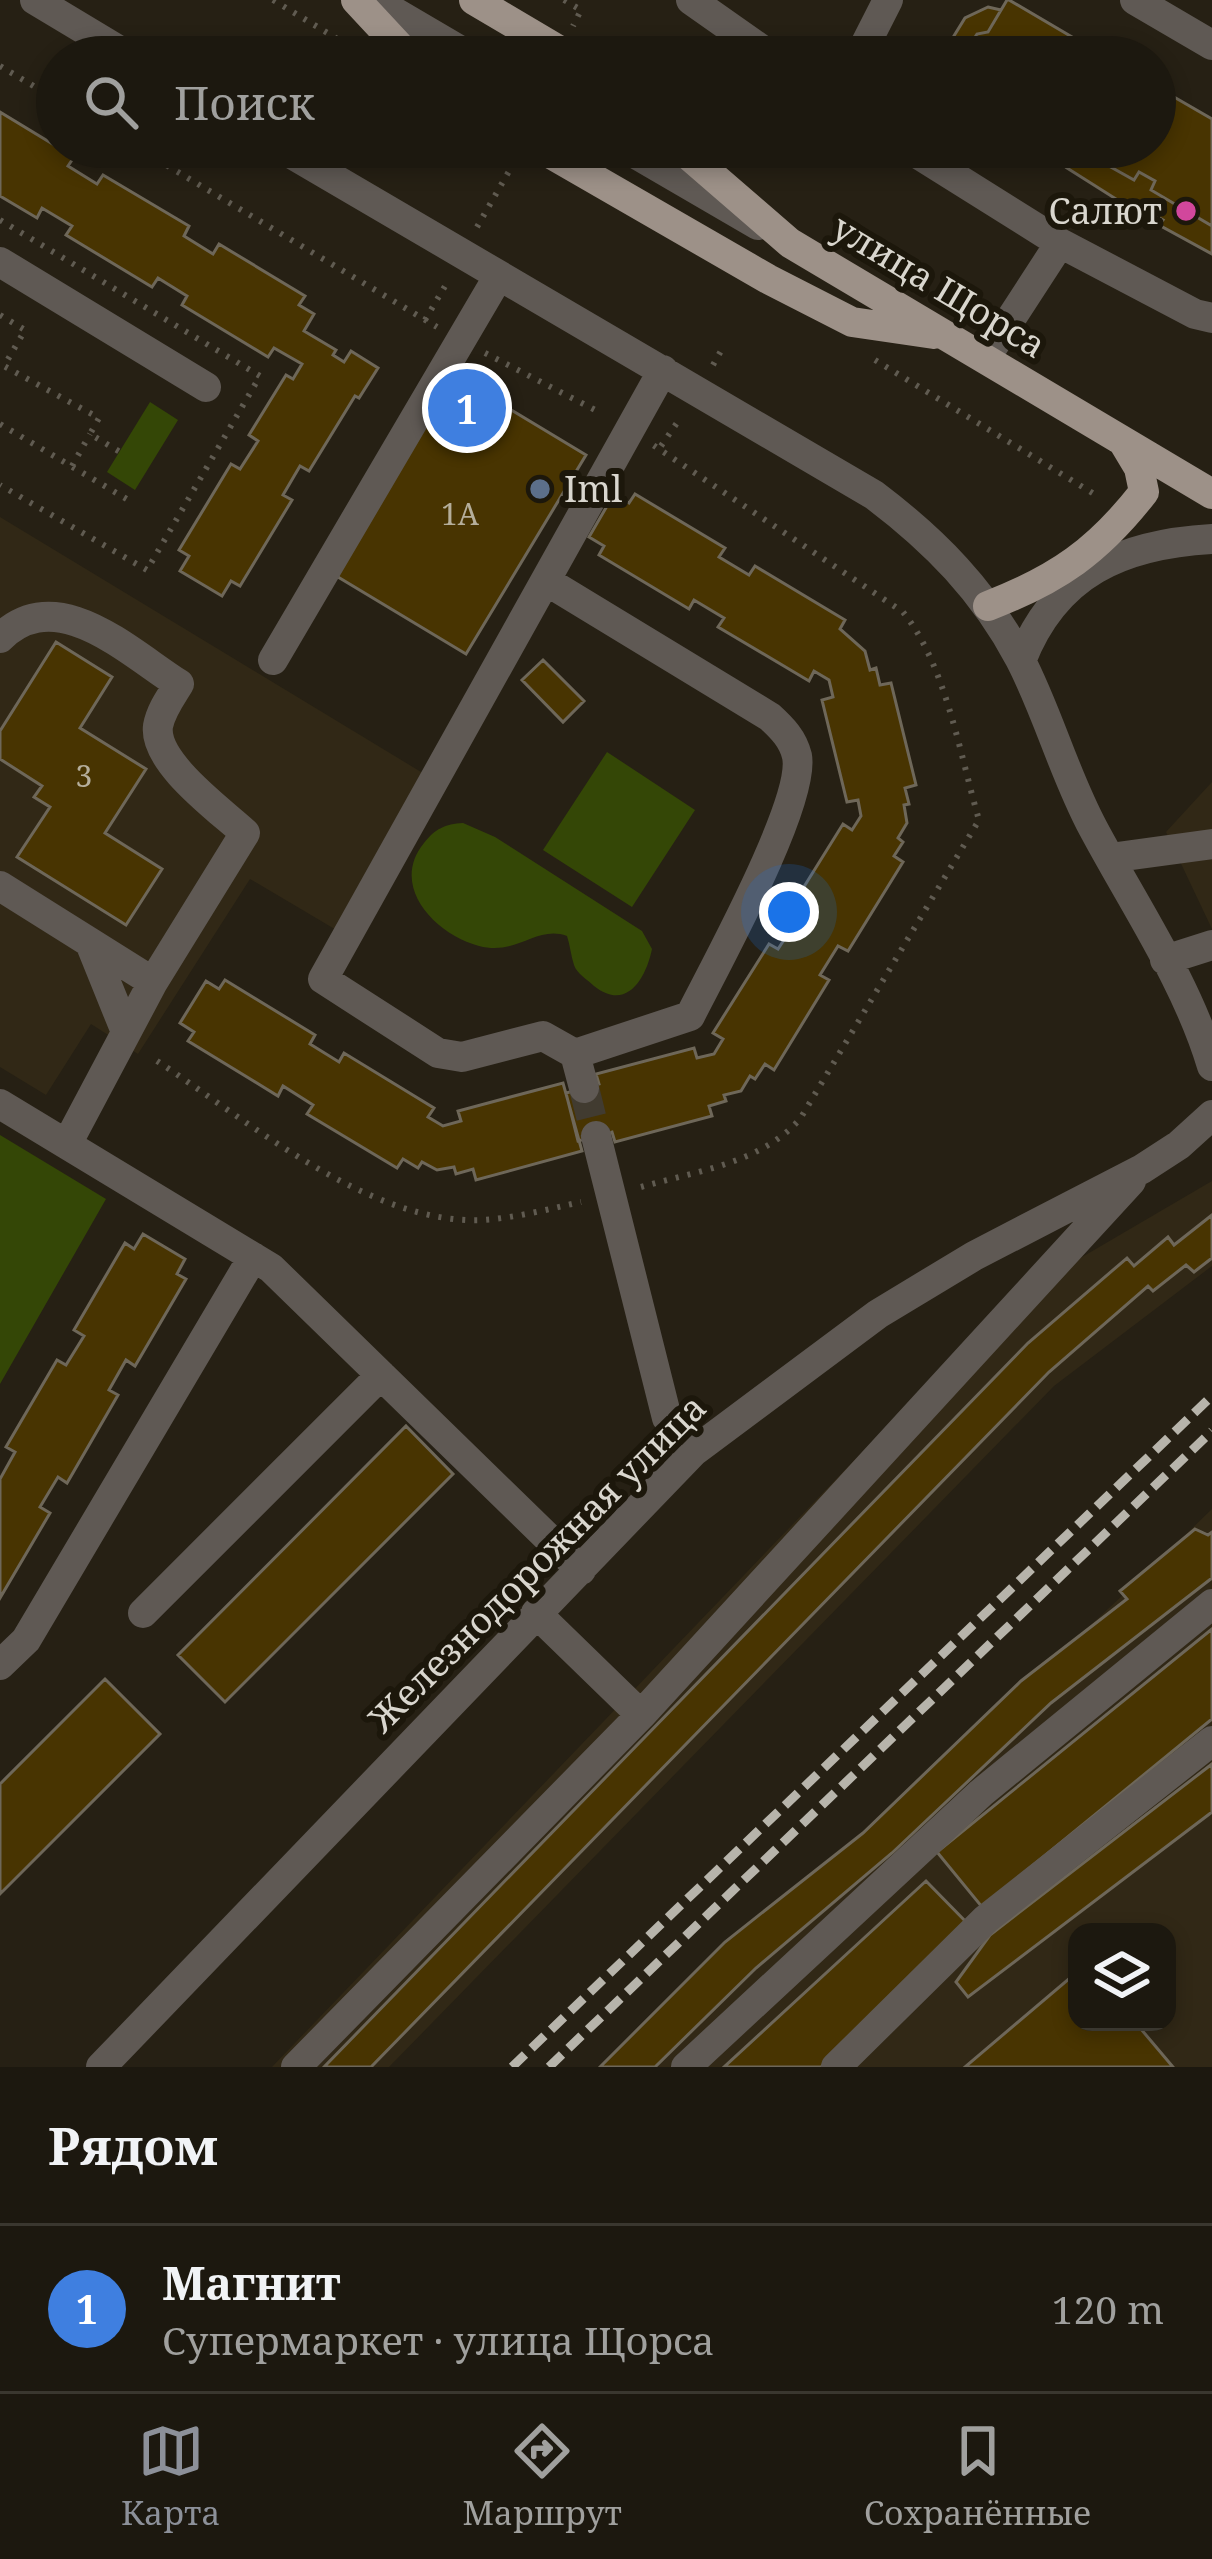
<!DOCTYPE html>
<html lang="ru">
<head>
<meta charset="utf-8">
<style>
	:root { --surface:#1c180f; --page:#29251d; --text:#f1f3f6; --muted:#a0a09e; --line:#3a372f; --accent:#8c9099 }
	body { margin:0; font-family:"Noto Serif",serif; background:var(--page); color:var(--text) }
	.controls { position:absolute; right:36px; bottom:36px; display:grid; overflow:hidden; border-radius:24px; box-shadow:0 6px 18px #0003 }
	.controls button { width:108px; height:108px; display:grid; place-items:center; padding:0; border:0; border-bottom:3px solid var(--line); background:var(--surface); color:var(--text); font:60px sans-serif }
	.you { position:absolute; left:789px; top:912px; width:42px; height:42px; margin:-30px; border:9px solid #fff; border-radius:50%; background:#1a73e8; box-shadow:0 0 0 18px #1a73e833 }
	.badge { display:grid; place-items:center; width:78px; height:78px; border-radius:50%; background:var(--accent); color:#fff; font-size:39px; font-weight:700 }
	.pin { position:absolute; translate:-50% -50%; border:6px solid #fff; box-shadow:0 3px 12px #0006 }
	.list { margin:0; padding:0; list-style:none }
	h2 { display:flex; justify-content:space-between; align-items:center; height:156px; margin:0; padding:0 48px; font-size:51px }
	h2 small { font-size:39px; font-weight:400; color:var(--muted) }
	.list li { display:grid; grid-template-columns:78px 1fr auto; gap:36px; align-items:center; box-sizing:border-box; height:168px; padding:0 48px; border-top:3px solid var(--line) }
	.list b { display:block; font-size:45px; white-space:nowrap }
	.list p { margin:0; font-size:39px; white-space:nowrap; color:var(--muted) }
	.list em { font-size:39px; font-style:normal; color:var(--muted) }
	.icon { flex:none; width:66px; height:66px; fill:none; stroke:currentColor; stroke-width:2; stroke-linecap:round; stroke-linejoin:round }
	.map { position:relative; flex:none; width:1212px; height:2067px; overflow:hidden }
	.search { position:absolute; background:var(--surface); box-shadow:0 6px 18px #0003; left:36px; right:36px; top:36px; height:132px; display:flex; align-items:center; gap:30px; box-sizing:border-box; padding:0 42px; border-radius:66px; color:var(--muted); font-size:45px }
	.sheet { height:324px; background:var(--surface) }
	nav { display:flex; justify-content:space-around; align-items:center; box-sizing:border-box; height:168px; border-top:3px solid var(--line); background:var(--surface); font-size:33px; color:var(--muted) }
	nav a { display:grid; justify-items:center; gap:6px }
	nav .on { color:var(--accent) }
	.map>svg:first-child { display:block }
	.built { fill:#312816; fill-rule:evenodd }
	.green { fill:#344706 }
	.building { fill:#483401; stroke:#6e6759; stroke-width:3 }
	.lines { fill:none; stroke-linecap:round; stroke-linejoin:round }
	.minor-tunnel { stroke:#413b30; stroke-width:30; stroke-dasharray:30 15; stroke-linecap:butt }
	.path { stroke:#605b51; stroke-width:6; stroke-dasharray:3 9; stroke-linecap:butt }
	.minor { stroke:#5f5954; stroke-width:30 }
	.major { stroke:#9d9188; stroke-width:30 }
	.rail { stroke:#b7b4ab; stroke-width:9; stroke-dasharray:18 9; stroke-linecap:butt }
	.hotel-dot { fill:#d1479c; stroke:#1c170b; stroke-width:4.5 }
	.service-dot { fill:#5c6f8a; stroke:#1c170b; stroke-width:4.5 }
	.labels { text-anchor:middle; stroke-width:12; stroke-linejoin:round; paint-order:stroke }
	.number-label { font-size:30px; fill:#b5ae9b }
	.poi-label { font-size:36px; fill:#d9d6ce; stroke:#1c170b; text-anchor:end }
	.street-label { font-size:36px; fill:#d9d6ce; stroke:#1c170b }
</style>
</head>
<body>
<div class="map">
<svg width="1212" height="2067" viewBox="0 0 1212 2067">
	<rect width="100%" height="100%" fill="#262014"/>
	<path class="built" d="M0 517 431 778 338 931 250 879 138 1054 91 1024 46 1095 0 1067Z
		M1212 782V929L1166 832Z
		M1212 1181V1266L1054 1386 389 2067H272L1007 1301Z
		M1212 1509V2067H616L1123 1595ZM1077 1932H1167V2022H1077Z"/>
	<path class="green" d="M150 402 178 420 135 490 107 472Z
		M607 752 695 810 632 907 543 850Z
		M463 823 495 837 642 931 652 949C646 978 627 1012 594 986 587 979 577 974 574 965 571 956 570 945 567 936 536 925 518 956 479 946 435 934 389 886 424 843 435 829 445 824 463 823Z
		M0 1135 106 1199 0 1384Z"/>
	<path class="building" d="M1007 0H1009L1106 57H970L968 48 977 34 988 32Z
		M988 7 1001 10 988 32 977 34 968 48 970 57H941L965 18Z
		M1155 86 1212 119V226L1151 190 1155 181 1139 172 1134 180 1075 147H1155Z
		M0 112 74 157 68 166 97 184 103 175 189 226 184 236 213 254 219 244 305 296 299 305 314 314 304 331 336 350 333 355 344 362 351 351 378 368 359 398 355 396 309 471 300 466 283 495 292 500 240 586 231 581 222 596 180 571 189 556 179 550 231 464 240 469 258 441 249 435 286 375 293 379 302 364 274 348 268 357 182 305 187 296 158 278 152 287 66 235 72 226 42 208 37 218 0 196Z
		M1047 147H1075L1134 180 1139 172 1155 181 1151 190 1212 226V254L1159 225 1163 220 1130 201 1127 206 1067 168 1072 163Z
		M453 375 586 455 466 654 333 574Z
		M614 494 629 503 635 494 725 548 719 557 749 575 755 566 845 620 840 629 865 651 870 670 876 668 880 685 891 683 916 785 905 788 909 804 904 805 907 823 898 838 903 842 894 856 903 862 848 951 838 946 820 975 829 980 774 1070 765 1064 755 1079 750 1076 741 1091 724 1095 726 1101 709 1106 712 1116 615 1142 612 1132 578 1141 566 1093 599 1084 596 1074 694 1048 697 1058 714 1054 723 1039 713 1033 769 944 778 949 797 920 787 914 843 824 852 830 861 816 858 800 847 802 822 700 833 697 829 680 814 671 809 681 718 627 724 618 694 600 689 609 599 555 604 546 589 537Z
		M56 642 112 677 80 728 146 769 105 833 162 869 126 925 17 857 50 807 34 797 42 786 0 759V731Z
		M543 660 584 701 563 722 522 680Z
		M225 980 315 1035 310 1044 339 1062 344 1053 434 1108 428 1117 443 1126 461 1121 458 1111 563 1083 582 1151 476 1180 473 1169 456 1174 454 1167 437 1170 422 1162 418 1168 403 1159 397 1168 307 1114 313 1105 283 1086 278 1096 188 1041 194 1032 180 1023 206 981 219 989Z
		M1212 1215V1258L1194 1272 1186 1265 1153 1291 1148 1286 1049 1372 371 2067H324L1028 1343 1127 1258 1134 1266 1168 1237 1174 1245Z
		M143 1234 185 1259 177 1274 186 1279 135 1366 126 1360 109 1390 118 1395 67 1483 58 1477 40 1507 50 1513 0 1598V1479L15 1452 6 1447 57 1360 66 1365 84 1336 74 1330 125 1243 134 1249Z
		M406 1426 453 1474 225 1702 178 1655Z
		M1195 1529 1208 1535 1212 1532V1578L1051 1703 892 1853 756 1968 655 2067H600L725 1942 863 1833 1021 1681 1127 1599 1120 1591Z
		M1212 1629V1719L982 1907 937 1852Z
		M105 1679 160 1734 0 1894V1784Z
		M1212 1764V1812L968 1997 956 1982 990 1935Z
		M926 1881 970 1926 821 2067H724Z
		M1077 1972V2022H1135L1173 2067H965Z"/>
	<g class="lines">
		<path class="minor-tunnel" d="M584 1088 596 1136"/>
		<path class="path" d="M273 0 354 49
			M564 0 581 10 573 26
			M0 66 57 100
			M136 147 437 327
			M0 220 260 376 147 570 0 485
			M477 227 512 166
			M0 315 25 330 4 366 99 418 90 434 120 452
			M425 320 448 281
			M485 353 601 413
			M875 360 1099 497
			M713 365 722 349
			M0 424 130 501
			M661 446 681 417
			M72 466 90 434
			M157 1061C248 1121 370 1225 482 1220 515 1218 549 1209 581 1202
			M641 1187C696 1171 760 1164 800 1119L979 820C960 755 946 665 903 612L653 445"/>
		<path class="minor" d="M35 0 130 57
			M374 0 471 57
			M691 0 772 57
			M1135 0 1212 45
			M859 57 888 0
			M280 147 874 495C935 541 984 591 1020 659 1048 713 1064 774 1093 828 1134 905 1187 982 1212 1066
			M624 147 758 225
			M907 147 1060 243 1195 314 1212 318
			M0 262 206 387
			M986 357 1060 243
			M548 582 770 717C782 728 793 739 797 756 806 802 714 968 690 1016L575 1054 543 1036 462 1057 438 1053 323 979 663 370
			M0 638C57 582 127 651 179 684 171 697 161 710 158 726 153 762 220 810 245 833L153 982 67 1144
			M273 660 498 277
			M1021 661C1055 573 1122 544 1212 539
			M1110 858 1212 844
			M0 886 153 982
			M90 943 126 1032
			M1165 960 1212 945
			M575 1054 584 1088
			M0 1104 271 1268 581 1570
			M596 1136 667 1418 693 1452
			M143 1613 381 1375
			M536 1613 641 1715
			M0 1665 26 1640 253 1257
			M101 2067 693 1452 878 1314 974 1256 1142 1169 1179 1145 1212 1115
			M296 2067 641 1715 1131 1181
			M686 2067 981 1793 1212 1604
			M836 2067 986 1919 1212 1741"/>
		<path class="major" d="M356 0 409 57
			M474 0 570 57
			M539 147 768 279 852 322 934 334
			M679 147 790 243 1212 494
			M988 606C1058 579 1098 551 1144 492L1139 468 1124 443"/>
		<path class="rail" d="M512 2067 1212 1396
			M549 2067 1212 1431"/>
	</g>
	<circle class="hotel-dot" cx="1186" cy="211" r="12"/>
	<circle class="service-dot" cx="540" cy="489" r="12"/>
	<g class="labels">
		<g class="number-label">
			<text x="460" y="525">1А</text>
			<text x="84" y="787">3</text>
		</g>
		<g class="poi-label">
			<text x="1162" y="224">Салют</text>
			<text x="564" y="502" text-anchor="start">Iml</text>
		</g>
		<g class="street-label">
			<text transform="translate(939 286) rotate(31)" y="13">улица Щорса</text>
			<text transform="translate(537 1563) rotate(-45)" y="13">Железнодорожная улица</text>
		</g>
	</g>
</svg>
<div class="controls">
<button><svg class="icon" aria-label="layers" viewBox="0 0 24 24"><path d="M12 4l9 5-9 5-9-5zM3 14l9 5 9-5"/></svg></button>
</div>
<div class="you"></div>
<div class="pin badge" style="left:467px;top:408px;background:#3f7fe0">1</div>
<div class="search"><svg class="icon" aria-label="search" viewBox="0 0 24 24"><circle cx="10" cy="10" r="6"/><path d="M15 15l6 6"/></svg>Поиск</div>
</div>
<section class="sheet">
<h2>Рядом<small></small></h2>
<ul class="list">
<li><span class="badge" style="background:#3f7fe0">1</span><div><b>Магнит</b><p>Супермаркет · улица Щорса</p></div><em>120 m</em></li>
</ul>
</section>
<nav>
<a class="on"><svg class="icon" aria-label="map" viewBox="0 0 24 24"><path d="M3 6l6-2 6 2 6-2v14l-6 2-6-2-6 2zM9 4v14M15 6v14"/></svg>Карта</a>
<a><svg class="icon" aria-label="directions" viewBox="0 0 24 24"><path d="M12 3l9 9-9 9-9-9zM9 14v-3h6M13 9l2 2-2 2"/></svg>Маршрут</a>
<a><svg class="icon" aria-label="saved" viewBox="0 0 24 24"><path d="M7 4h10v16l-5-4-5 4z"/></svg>Сохранённые</a>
</nav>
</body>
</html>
